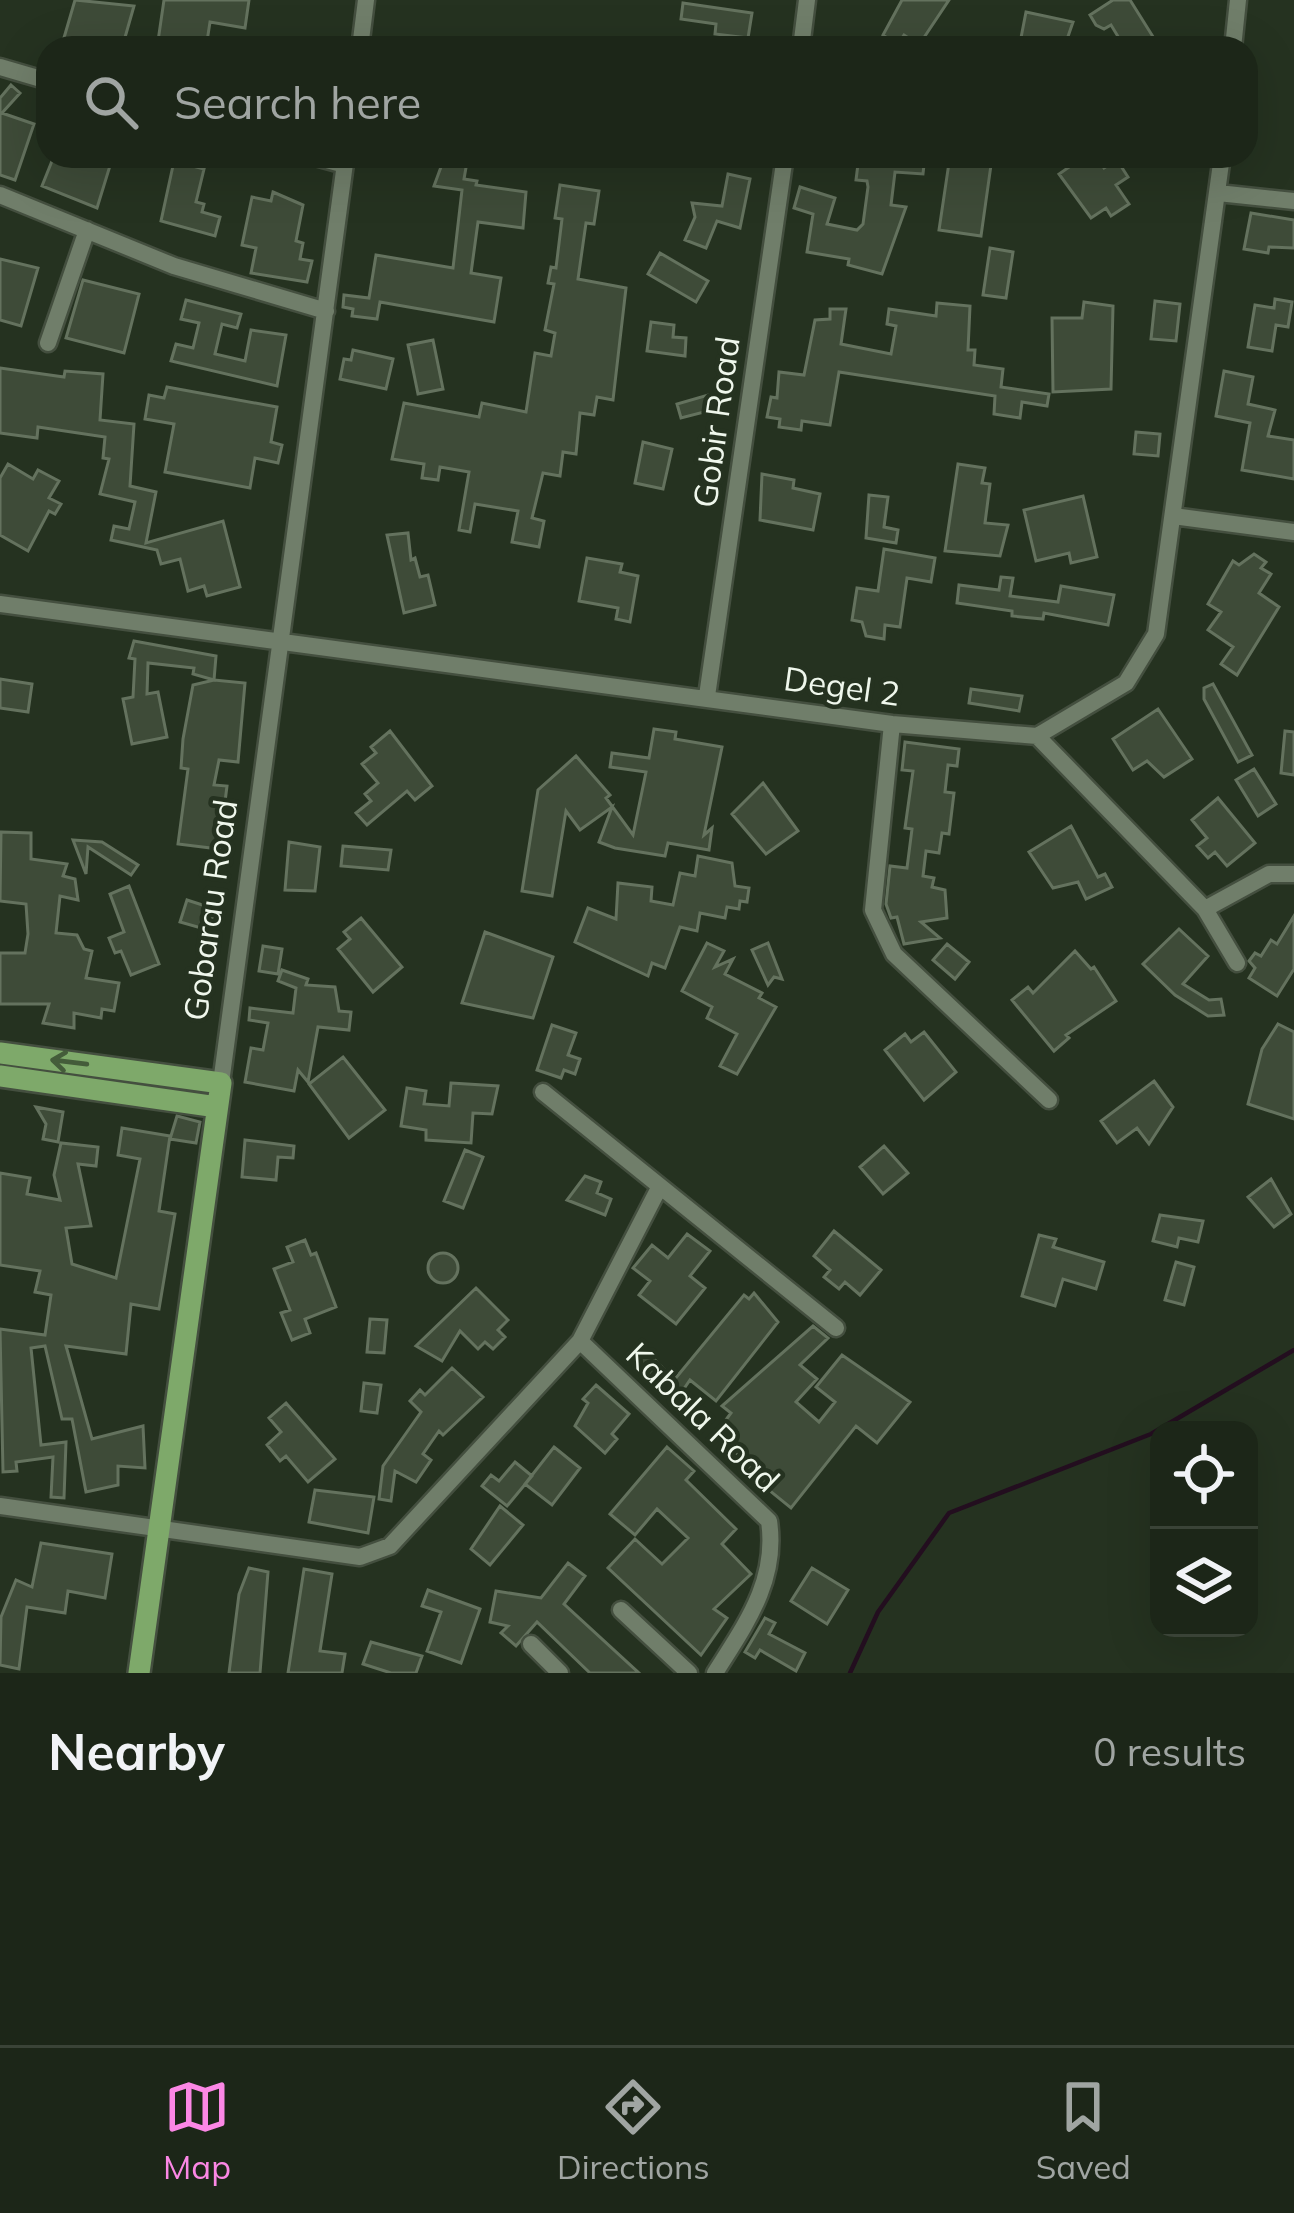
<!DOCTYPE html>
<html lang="en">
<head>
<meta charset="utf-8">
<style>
	:root { --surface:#1c2618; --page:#293225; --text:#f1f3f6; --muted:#a0a5a2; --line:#3a4337; --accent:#fb87e5 }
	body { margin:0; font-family:Mulish,sans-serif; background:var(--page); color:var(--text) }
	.controls { position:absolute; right:36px; bottom:36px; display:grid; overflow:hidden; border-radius:24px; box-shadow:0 12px 48px #0002 }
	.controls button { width:108px; height:108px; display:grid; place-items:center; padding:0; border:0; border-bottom:3px solid var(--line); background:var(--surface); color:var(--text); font:60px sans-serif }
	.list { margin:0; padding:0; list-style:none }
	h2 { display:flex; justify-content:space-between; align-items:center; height:156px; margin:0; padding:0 48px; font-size:51px }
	h2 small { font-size:39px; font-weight:400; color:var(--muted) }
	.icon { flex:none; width:66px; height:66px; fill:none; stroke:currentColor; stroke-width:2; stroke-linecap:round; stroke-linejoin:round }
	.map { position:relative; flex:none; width:1294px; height:1673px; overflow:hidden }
	.search { position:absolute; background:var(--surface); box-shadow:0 12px 48px #0002; left:36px; right:36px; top:36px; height:132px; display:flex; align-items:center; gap:30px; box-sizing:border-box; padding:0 42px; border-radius:36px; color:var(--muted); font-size:45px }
	.sheet { height:372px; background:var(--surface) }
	nav { display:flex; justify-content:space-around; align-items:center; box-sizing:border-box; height:168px; border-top:3px solid var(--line); background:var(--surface); font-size:33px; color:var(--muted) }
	nav a { display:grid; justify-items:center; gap:6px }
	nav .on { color:var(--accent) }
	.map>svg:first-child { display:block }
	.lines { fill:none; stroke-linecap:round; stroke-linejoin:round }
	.stream { stroke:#230e1f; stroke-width:4.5 }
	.building { fill:#3e4b38; stroke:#64725e; stroke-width:3 }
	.minor-casing { stroke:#444f3f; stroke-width:21 }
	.major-casing { stroke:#444f3f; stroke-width:26 }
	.minor { stroke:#707e6a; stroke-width:16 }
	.major { stroke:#7ea96a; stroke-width:21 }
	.oneway { stroke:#445c3a }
	.labels { text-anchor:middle; stroke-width:9; stroke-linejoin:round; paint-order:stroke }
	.street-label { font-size:33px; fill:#eff7ec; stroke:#253220 }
</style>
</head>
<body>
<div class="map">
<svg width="1294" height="1673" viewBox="0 0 1294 1673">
	<rect width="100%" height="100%" fill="#253220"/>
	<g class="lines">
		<path class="stream" d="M850 1673 878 1612 949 1513 1151 1434 1294 1350"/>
	</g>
	<path class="building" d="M75 0 134 6 122 48H61Z
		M164 0H249L245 28 210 22 206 48H157Z
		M902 0H949L919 45 904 35 897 45 883 35Z
		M1113 0H1130L1160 48H1125L1111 25 1104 29 1096 25 1090 15Z
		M683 3 752 13 748 38 715 34 716 24 681 19Z
		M1026 12 1073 22 1064 48H1019Z
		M11 85 20 93 2 113 34 124 15 180 0 175V98Z
		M54 156H113L97 208 42 186Z
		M445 156H468L464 179 477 181 476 185 526 192 523 228 478 222 471 273 501 278 494 322 380 302 377 319 352 316 353 309 343 307 344 295 369 298 376 255 453 268 462 190 434 186Z
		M859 156H925L923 174 895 172 891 205 906 207 882 274 848 265 849 259 807 252 813 214 794 208 800 187 835 198 827 224 857 230 863 224 868 187 867 181 856 180Z
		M950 156 992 158 981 236 939 230Z
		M1085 156H1096L1104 168 1117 160 1128 177 1116 185 1129 204 1111 216 1106 208 1091 218 1059 174Z
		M174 161 204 169 196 202 204 204 202 212 220 217 215 236 161 221Z
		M728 174 750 179 740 228 717 221 706 248 685 240 695 217 692 203 722 206Z
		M560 185 599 191 594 224 586 223 578 279 626 288 613 400 597 397 594 415 580 413 576 454 563 452 560 476 543 473 532 518 544 521 539 547 512 542 518 511 475 504 470 532 459 530 469 472 440 467 438 480 422 478 424 464 392 459 404 403 479 417 482 403 526 412 535 353 551 356 555 333 545 330 554 284 548 283 551 267 556 268 562 219 555 218Z
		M273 192 303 205 296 241 303 243 300 259 312 261 307 282 251 273 256 248 242 245 252 197 271 201Z
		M1251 213 1294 220V248L1269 247 1268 253 1244 249Z
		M990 248 1013 252 1006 298 983 295Z
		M660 253 708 281 696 302 648 274Z
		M0 259 38 268 21 326 0 320Z
		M83 280 139 294 124 353 66 338Z
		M1275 299 1292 302 1288 327 1276 325 1272 351 1248 347 1255 305 1274 308Z
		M186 300 241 314 237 328 222 324 215 354 245 361 251 330 286 335 277 386 171 361 176 344 193 348 199 323 181 319Z
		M1155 301 1180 304 1176 341 1151 339Z
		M1084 302 1113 306 1111 389 1053 392 1052 318H1082Z
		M937 303 970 306 968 350H975L974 365 1003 369 1001 387 1049 394 1047 406 1022 402 1020 418 994 414 995 396 839 372 830 425 802 421 801 430 779 427 780 419 767 417 771 397 777 398 779 372 804 375 815 320 830 319V309H846L841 344 891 354 896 326 887 324 889 309 936 316Z
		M651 322 674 325 673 337 686 338 685 356 647 351Z
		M433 340 443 389 418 394 408 345Z
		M353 350 393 359 386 389 340 379 344 359 351 360Z
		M0 368 64 377 65 371 103 374 100 420 134 424 130 486 156 492 146 543 223 521 240 587 207 596 204 586 188 591 180 559 161 564 157 550 111 540 114 526 129 529 135 502 100 494 109 459 103 458 105 437 38 427 37 438 0 433Z
		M1224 371 1253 377 1248 404 1275 410 1268 436 1294 440V479L1242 470 1250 423 1216 416Z
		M167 387 277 407 271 442 282 445 278 463 255 458 250 488 165 472 174 424 145 419 149 395 164 398Z
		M708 395 712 410 681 418 677 404Z
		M1136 432 1160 434 1158 456 1134 454Z
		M643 442 672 449 663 489 635 483Z
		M8 464 33 479 38 470 59 481 49 498 61 504 55 514 49 511 28 551 0 535V478Z
		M958 464 985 468 982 483 990 484 985 523 1008 525 1000 556 945 551Z
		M762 474 794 480 793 488 820 494 813 530 760 520Z
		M869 495 888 497 884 527 898 530 896 543 866 538Z
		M1083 496 1097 557 1071 563 1069 553 1036 561 1024 510Z
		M408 533 411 560 415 558 420 577 428 575 435 605 404 613 387 535Z
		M884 549 935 558 931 582 907 578 900 627 885 625 884 639 866 636 862 622 852 620 857 588 878 591Z
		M1254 554 1266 562 1261 568 1271 574 1259 593 1279 607 1237 675 1221 664 1233 647 1208 630 1221 612 1208 604 1233 561 1239 565Z
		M587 558 622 564 620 572 638 576 630 622 616 619 618 608 579 601Z
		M1001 577 1013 578 1010 596 1058 602 1061 586 1114 595 1108 625 1044 613 1043 619 1012 616V611L957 603 959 585 999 590Z
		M134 641 216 656 214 680 193 674 194 668 148 663 147 694 158 692 167 737 132 744 123 699 133 697 135 659 129 658Z
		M0 679 32 684 28 712 0 708Z
		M214 680 245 683 238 762 219 760 214 785 227 786 219 849 178 844 188 769 181 768 183 739 193 685Z
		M1213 684 1252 755 1238 762 1204 699V688Z
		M971 689 1022 696 1019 711 969 703Z
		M1158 709 1192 759 1164 777 1147 761 1133 770 1113 739Z
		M654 729 676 732 675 739 722 747 704 835 712 828 709 850 668 843 665 856 615 848 599 842 612 807 580 830 566 811 552 896 522 891 538 790 576 756 610 795 606 798 633 835 646 772 610 767 612 753 649 758Z
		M390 731 432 786 415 800 407 791 367 825 356 813 371 801 365 794 378 783 362 764 376 753 371 747Z
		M1285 731 1294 732V775L1281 773Z
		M905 742 959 749 957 766 948 765 945 792 954 793 949 834 942 833 939 853 926 851 923 876 934 878 932 887 945 890 947 918 921 922 940 938 904 944 897 917 891 918 886 904 890 866 907 868 912 829 905 828 913 771 902 770Z
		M1254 769 1276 804 1258 816 1236 780Z
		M763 783 798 831 766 854 732 814Z
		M1218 798 1255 843 1227 866 1215 852 1208 858 1197 846 1207 838 1192 820Z
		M1071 826 1098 877 1105 874 1112 887 1086 899 1078 882 1053 888 1029 852Z
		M1 832 31 833V859L67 864 63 876 75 879 78 900 60 896 56 933 77 935 84 949 92 951 86 978 119 983 114 1011 102 1009 101 1018 74 1013V1028L43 1023 49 1004H0V953H25L28 934 26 904 0 901Z
		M73 840 102 842 138 865 131 875 88 847 86 874Z
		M289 842 320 847 315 891 285 890Z
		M343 846 391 850 388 870 341 866Z
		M698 856 732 863 735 886 749 888 747 902 740 901 739 909 727 907 725 918 700 913 697 931 680 927 665 968 652 963 648 976 575 942 588 908 616 919 618 883 652 887 651 901 673 905 680 873 695 876Z
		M129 886 159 964 131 975 121 951 115 953 109 938 124 932 110 894Z
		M187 900 215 909 208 930 180 922Z
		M1294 916V969L1277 996 1249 978 1255 968 1249 961 1255 953 1261 956 1271 940 1277 944Z
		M361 918 402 967 373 992 338 949 350 939 344 932Z
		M1179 929 1208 956 1183 984 1209 1000 1221 999 1224 1015 1208 1016 1175 995 1143 964Z
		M485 932 553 957 533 1018 462 1003Z
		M707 943 724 951 715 967 733 959 725 974 762 993 759 998 776 1007 737 1074 720 1066 737 1034 707 1018 712 1007 682 991Z
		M768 943 782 979 774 977 768 985 752 950Z
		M947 944 969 962 955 979 933 960Z
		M263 946 282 949 278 974 259 971Z
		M1075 951 1091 969 1094 967 1116 1001 1066 1035 1069 1038 1054 1051 1012 1000 1028 987 1033 993Z
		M282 970 308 979 306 985 335 987 339 1011 351 1012 349 1030 318 1027 308 1082 298 1070 294 1091 245 1082 251 1048 263 1050 268 1023 249 1020 250 1008 293 1013 296 988 278 981Z
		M1278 1024 1294 1032V1119L1248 1104 1262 1049Z
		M552 1025 576 1033 568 1055 580 1059 575 1074 564 1070 561 1078 537 1070Z
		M924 1032 956 1072 924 1100 885 1050 905 1034 911 1042Z
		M343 1057 385 1110 349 1138 309 1084Z
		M1154 1081 1173 1107 1149 1144 1137 1128 1117 1143 1101 1121Z
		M451 1083 498 1086 492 1114 473 1113 471 1143 426 1140V1130L401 1126 407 1088 426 1091 424 1104 449 1106Z
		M36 1107 63 1112 58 1142 43 1139 46 1124Z
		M177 1116 200 1122 196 1143 170 1139Z
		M122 1128 170 1136 159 1211 175 1214 159 1309 131 1304 126 1354 66 1346 92 1439 143 1426 145 1468 118 1466V1485L86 1492 72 1419H62L45 1346 31 1348 41 1445 66 1442 64 1498 51 1497 53 1457 16 1462 17 1471 3 1472 0 1329 45 1335 51 1295 35 1292 40 1271 0 1265V1173L30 1178 27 1194 60 1200 54 1175 61 1143 98 1147 96 1166 78 1164 91 1226 66 1228 72 1264 116 1278 140 1159 118 1155Z
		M245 1140 294 1146 293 1158 278 1157 276 1180 242 1177Z
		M884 1146 908 1173 883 1194 860 1167Z
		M465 1150 483 1157 463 1208 444 1201Z
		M585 1176 601 1182 597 1193 611 1199 605 1215 567 1200Z
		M1271 1179 1291 1214 1274 1227 1248 1197Z
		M1160 1215 1203 1221 1198 1242 1179 1238 1177 1247 1153 1241Z
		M834 1231 881 1270 860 1295 845 1282 839 1289 824 1277 830 1270 814 1256Z
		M687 1234 710 1251 690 1276 705 1288 676 1324 639 1295 650 1281 633 1268 652 1245 668 1258Z
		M1039 1235 1056 1239 1053 1247 1104 1262 1096 1289 1063 1279 1055 1306 1022 1296Z
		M305 1240 311 1255 316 1253 336 1307 305 1319 310 1333 292 1340 281 1313 290 1310 274 1269 293 1262 287 1247Z
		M428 1268a15 15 0 1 1 30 0a15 15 0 1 1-30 0Z
		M1176 1262 1194 1267 1184 1305 1165 1300Z
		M476 1288 508 1320 498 1330 505 1337 493 1349 485 1342 478 1349 460 1331 442 1361 416 1346Z
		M754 1293 778 1322 716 1401 690 1380 681 1393 670 1385 744 1295 749 1299Z
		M370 1319 387 1320 384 1353 367 1352Z
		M813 1326 828 1338 800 1365 817 1379 796 1402 819 1422 835 1402 816 1387 842 1355 910 1402 877 1443 856 1426 791 1508 743 1469 748 1463 726 1444 737 1431 725 1421 731 1413 722 1406Z
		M646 1351 671 1376 661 1386 636 1361Z
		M452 1368 483 1397 443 1435 439 1431 423 1454 431 1460 416 1482 395 1471 391 1501 379 1499 383 1466 421 1412 410 1401 420 1390 425 1395Z
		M364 1383 381 1385 377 1413 361 1411Z
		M596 1385 629 1414 612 1434 617 1439 605 1453 575 1426 588 1403 583 1399Z
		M286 1403 335 1459 308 1482 286 1456 280 1461 267 1445 281 1432 269 1418Z
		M554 1447 580 1468 552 1505 525 1484Z
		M667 1447 694 1471 686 1480 736 1529 722 1544 751 1574 714 1609 727 1618 701 1655 608 1568 635 1539 662 1564 688 1538 657 1509 635 1535 610 1514Z
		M515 1462 532 1476 507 1506 482 1486 491 1475 499 1481Z
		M315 1490 374 1497 368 1533 309 1522Z
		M500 1506 523 1525 490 1565 471 1549Z
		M41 1543 112 1554 105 1598 68 1591 65 1613 27 1607 19 1669 0 1665 1 1617 16 1580 32 1587Z
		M568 1563 585 1576 564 1604 639 1673H590L537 1622 516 1646 501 1633 508 1626 490 1622 496 1591 541 1598Z
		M249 1568 268 1572 260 1673H229L239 1594Z
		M812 1568 848 1590 827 1624 791 1601Z
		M304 1569 332 1574 320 1651 345 1654 342 1673H288Z
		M428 1590 480 1609 461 1663 427 1651 441 1612 422 1606Z
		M765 1618 775 1623 769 1634 805 1653 796 1671 760 1650 755 1658 745 1652Z
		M371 1642 422 1656 416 1673H391L363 1664Z"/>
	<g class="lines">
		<defs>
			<path id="minor" d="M360 48 366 0
				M801 48 807 0
				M1233 48 1238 0
				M0 67 48 81
				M312 156 345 165
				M1218 193 1294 201
				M0 195 174 266 326 311
				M48 343 87 230
				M1173 516 1294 532
				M0 604 892 724 1037 736 1126 683 1156 634 1222 156
				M707 696 785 156
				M892 724 873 910 894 954 1049 1100
				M1037 736 1205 909 1237 963
				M1205 909 1269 874H1294
				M221 1083 346 156
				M543 1092 836 1328
				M580 1341 769 1521C778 1581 745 1625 715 1673
				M0 1506 360 1557 390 1546 580 1341 659 1188
				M621 1610 689 1673
				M531 1644 560 1673"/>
			<path id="major" d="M0 1053 221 1083 139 1673
				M0 1076 217 1107"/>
		</defs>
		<use href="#minor" class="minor-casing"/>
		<use href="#major" class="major-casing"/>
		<use href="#minor" class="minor"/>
		<use href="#major" class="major"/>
	</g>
	<defs><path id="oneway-shaft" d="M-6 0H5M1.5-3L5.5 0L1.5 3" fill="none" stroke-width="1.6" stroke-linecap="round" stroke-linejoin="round" transform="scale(3)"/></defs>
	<use class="oneway" href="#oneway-shaft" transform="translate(69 1062) rotate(-173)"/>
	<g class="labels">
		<g class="street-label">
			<text transform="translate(716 422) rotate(-82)" y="12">Gobir Road</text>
			<text transform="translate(842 686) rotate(8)" y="12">Degel 2</text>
			<text transform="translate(210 910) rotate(-82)" y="12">Gobarau Road</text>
			<text transform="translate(703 1417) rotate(44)" y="12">Kabala Road</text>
		</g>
	</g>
</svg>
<div class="controls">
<button><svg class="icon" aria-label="locate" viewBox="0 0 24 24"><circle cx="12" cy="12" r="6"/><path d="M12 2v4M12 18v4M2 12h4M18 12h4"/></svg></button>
<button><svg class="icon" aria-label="layers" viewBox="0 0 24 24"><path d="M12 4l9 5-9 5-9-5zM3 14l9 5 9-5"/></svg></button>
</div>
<div class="search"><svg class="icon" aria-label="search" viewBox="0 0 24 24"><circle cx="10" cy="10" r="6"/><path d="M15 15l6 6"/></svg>Search here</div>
</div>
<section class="sheet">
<h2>Nearby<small>0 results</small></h2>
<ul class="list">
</ul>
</section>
<nav>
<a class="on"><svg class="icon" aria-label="map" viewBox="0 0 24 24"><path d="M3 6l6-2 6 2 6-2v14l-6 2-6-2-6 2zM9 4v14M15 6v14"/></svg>Map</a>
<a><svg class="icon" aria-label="directions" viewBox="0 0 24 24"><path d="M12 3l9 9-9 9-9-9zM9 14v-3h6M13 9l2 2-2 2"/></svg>Directions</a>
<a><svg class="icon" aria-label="saved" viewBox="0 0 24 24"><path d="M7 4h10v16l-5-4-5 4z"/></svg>Saved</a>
</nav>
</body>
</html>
